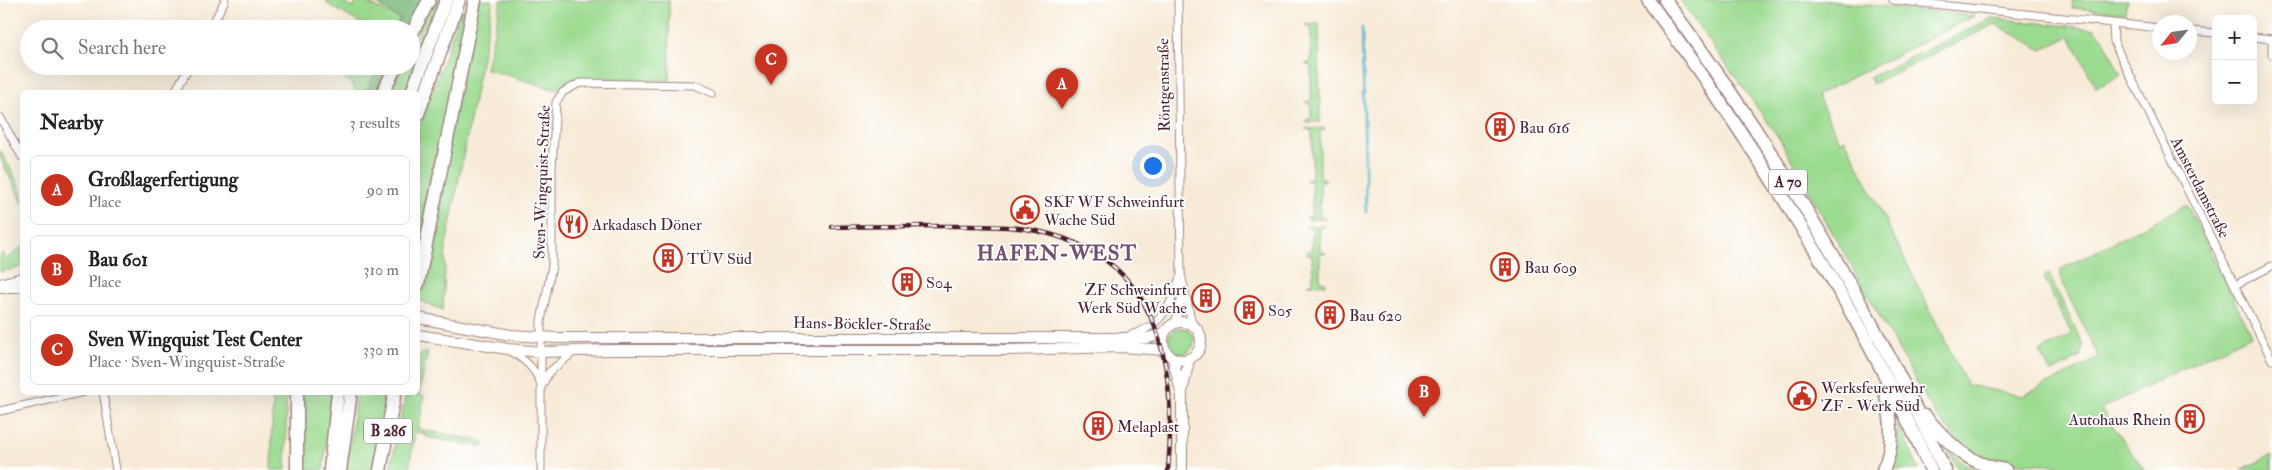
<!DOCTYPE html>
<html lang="en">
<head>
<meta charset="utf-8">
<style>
	:root { --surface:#fff; --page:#f2f2f2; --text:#222; --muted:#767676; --line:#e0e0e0; --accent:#c8321e }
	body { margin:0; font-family:"IM FELL Double Pica",serif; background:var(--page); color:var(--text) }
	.controls { position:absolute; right:15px; top:15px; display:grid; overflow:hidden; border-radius:8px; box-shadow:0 5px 20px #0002 }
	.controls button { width:45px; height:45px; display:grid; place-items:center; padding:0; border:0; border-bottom:1px solid var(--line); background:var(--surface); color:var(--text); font:25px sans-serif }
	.compass { position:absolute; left:2152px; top:15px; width:45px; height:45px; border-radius:50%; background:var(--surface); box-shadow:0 5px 20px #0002; rotate:240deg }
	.you { position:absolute; left:1152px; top:165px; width:18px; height:18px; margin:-12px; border:4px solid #fff; border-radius:50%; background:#1a73e8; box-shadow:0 0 0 8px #1a73e833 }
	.badge { display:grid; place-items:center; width:32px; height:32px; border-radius:50%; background:var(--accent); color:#fff; font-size:16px; font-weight:700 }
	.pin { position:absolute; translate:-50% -41px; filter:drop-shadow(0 1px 2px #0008) }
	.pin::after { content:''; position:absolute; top:26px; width:18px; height:15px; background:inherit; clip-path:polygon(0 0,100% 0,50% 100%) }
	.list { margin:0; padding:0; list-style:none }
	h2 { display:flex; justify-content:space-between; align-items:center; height:65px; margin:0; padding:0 20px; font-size:21px }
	h2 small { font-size:16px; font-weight:400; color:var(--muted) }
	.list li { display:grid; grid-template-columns:32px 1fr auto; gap:15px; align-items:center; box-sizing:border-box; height:70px; margin:0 10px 10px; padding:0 10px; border:1px solid var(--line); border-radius:8px }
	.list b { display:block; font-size:19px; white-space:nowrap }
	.list p { margin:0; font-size:16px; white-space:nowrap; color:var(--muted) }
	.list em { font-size:16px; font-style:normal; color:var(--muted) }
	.icon { flex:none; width:28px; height:28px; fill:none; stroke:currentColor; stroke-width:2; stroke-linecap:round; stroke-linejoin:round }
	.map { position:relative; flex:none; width:2272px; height:470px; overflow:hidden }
	.search { position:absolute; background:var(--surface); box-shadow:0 5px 20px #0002; left:20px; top:20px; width:400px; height:55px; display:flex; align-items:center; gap:12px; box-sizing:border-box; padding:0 18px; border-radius:28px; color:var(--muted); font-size:19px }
	.panel { position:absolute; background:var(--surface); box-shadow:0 5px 20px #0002; left:20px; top:90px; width:400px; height:305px; border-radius:8px }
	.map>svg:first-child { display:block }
	.green { fill:#9bdb90; stroke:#727d5e }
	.forest { fill:#7cbb7a; stroke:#636d52 }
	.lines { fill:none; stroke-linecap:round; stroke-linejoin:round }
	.stream { stroke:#51b2d0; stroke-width:2.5 }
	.street-casing { stroke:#a08581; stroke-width:9 }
	.secondary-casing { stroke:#a08581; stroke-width:12 }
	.highway-casing { stroke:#a08581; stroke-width:15 }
	.street { stroke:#fff; stroke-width:7 }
	.secondary { stroke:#fff; stroke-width:10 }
	.highway { stroke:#fff; stroke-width:12 }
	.rail-casing { stroke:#4a1f2b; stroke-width:4.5 }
	.rail { stroke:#fff; stroke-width:2.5; stroke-dasharray:8; stroke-linecap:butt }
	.labels { text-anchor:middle; stroke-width:4; stroke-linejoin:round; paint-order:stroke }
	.shield { fill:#fff; stroke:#80626b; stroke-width:1 }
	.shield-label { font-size:15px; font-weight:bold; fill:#4a1f2b }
	.street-label { font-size:16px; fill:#4a1f2b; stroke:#fff }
	.poi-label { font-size:16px; fill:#4a1f2b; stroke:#fff; text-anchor:start }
	.district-label { font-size:21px; font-weight:bold; letter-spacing:1px; fill:#734e6f; stroke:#fff }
</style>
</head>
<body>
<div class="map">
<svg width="2272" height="470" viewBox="0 0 2272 470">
	<rect width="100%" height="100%" fill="#fff"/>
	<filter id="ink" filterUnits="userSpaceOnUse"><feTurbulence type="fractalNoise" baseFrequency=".02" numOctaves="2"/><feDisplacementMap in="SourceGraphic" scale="10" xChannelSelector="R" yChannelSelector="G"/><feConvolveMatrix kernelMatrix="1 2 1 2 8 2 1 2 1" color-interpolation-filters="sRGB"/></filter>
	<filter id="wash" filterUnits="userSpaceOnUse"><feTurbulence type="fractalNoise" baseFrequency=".0096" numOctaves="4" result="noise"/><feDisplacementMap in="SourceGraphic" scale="20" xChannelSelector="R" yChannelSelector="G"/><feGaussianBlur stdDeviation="1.12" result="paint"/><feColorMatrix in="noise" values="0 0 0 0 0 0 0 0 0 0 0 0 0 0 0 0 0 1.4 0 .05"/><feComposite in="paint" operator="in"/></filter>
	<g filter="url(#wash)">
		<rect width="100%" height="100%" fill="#f7ebd7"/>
		<path class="green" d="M328 0H338L353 8 358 0H361L400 19 395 29H370L326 3Z
			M434 0H441L405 92H388L401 66H411V45Z
			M478 0H493L446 246 443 310 418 300V294Z
			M501 0H669L670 80 573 81 557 90 486 69Z
			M1680 0H1820L1974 16 1817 95 1840 142 1845 139 1967 385 2023 396 2099 358 2061 281V269L2187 205 2251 335 2101 409 2144 470H2079L2047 464 1999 462 1979 455 1961 444 1934 413 1779 138Z
			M2073 0H2127L2125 13 2072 8Z
			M461 10H464L467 13 418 259V132Z
			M1992 18 2095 29 2103 38 2121 75 2096 88 2070 36 2042 50 1995 24 1872 84 1869 78Z
			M1319 24 1320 122H1307L1306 120 1311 119V104L1305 102 1311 101V66L1305 64 1311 62V27L1305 25Z
			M350 66H378L366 92H357L350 82 344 79Z
			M1324 128 1325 130 1320 131V178L1326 180 1320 182V217L1326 219 1308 220 1306 217H1312V182L1306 180 1312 178V133L1311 130 1305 129Z
			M0 150C8 166 23 185 22 203L0 157Z
			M1306 226H1326L1320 228V251L1326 253 1320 255V281L1326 282V285L1307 284 1313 282 1312 255 1307 254 1306 252 1312 249V228Z
			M22 247V267L0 272V254L2 253 7 259Z
			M2049 274 2083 345 2080 357 2051 373 2040 351 2072 335 2044 277Z
			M1168 341a13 13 0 1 1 26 0a13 13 0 1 1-26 0Z
			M428 351 419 395 424 396 418 429 484 442 483 447 425 437 426 434 415 432 409 470H390L406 393 418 392V356Z
			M273 393H286V470H271Z
			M301 393H333L323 470H301Z
			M356 393H390L375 470H347Z
			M1898 424 1919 470H1890L1895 456Z
			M1948 448 1961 462 1975 470H1958Z
			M2272 455V470H2241Z"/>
		<path class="forest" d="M371 0H424L410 29H395L400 19Z
			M378 66H392L379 92H366Z"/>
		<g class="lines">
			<path class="stream" d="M1362 28 1366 212"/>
		</g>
	</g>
	<g filter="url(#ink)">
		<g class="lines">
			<defs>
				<path id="street" d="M1178 0 1181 274 1192 324
					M1893 0 2160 28
					M2113 24 2114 41 2117 49 2272 360
					M210 29 225 0
					M2190 31 2216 33
					M2253 37 2272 39
					M2272 40V55
					M175 92 189 66
					M0 117 22 157
					M2235 285 2272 266
					M1175 323 1183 293
					M1130 335C1160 328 1172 305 1180 277
					M510 351C523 358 534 367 540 382
					M543 384 549 372 575 351
					M103 392 116 470
					M0 411 84 392
					M541 470V321L552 266V167L556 102 563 92 580 83 695 85 713 93"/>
				<path id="secondary" d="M0 284 22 278
					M0 287H22
					M418 318 511 335 557 338H1148L1164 333
					M1163 341a19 19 0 1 1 38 0a19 19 0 1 1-38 0Z
					M418 335 508 349 541 352 613 350H1007L1122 347 1164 350
					M1173 359 1182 396V470
					M1182 392 1189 360"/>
				<path id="highway" d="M1648 0C1754 144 1857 307 1931 470
					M1665 0C1773 146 1869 305 1945 470
					M411 35 429 0
					M383 92 396 66
					M412 92 446 0
					M418 114 459 0
					M418 284 475 0
					M297 392V470
					M1925 416C1948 443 1968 465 2005 470
					M330 470 338 392
					M340 470 351 392
					M380 470 395 392
					M1883 470C1896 443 1891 414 1884 387"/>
			</defs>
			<use href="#street" class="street-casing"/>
			<use href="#secondary" class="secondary-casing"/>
			<use href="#highway" class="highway-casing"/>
			<use href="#street" class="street"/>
			<use href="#secondary" class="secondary"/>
			<use href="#highway" class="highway"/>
			<defs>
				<path id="rail" d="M832 227C870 226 908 226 946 226 973 226 1000 225 1026 229 1157 250 1178 357 1168 470"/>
			</defs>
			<use href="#rail" class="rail-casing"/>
			<use href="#rail" class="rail"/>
		</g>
	</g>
	<defs>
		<symbol id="building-ring" viewBox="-11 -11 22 22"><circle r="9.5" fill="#fff" stroke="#c8321e" stroke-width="1.5"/><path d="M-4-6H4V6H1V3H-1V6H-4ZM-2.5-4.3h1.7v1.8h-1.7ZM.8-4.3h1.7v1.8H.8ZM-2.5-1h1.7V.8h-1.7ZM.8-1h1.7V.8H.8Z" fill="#c8321e"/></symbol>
		<symbol id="civic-ring" viewBox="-11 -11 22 22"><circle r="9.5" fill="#fff" stroke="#c8321e" stroke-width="1.5"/><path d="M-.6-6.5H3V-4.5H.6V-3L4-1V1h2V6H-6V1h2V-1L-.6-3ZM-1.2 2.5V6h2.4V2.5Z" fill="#c8321e"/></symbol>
		<symbol id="restaurant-ring" viewBox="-11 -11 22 22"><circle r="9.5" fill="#fff" stroke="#c8321e" stroke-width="1.5"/><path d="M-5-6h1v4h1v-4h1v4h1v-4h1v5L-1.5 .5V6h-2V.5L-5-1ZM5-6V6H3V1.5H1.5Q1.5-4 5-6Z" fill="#c8321e"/></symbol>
	</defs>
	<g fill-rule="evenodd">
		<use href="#building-ring" x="1484" y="111" width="32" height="32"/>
		<use href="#civic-ring" x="1009" y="194" width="32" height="32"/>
		<use href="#restaurant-ring" x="557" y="208" width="32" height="32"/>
		<use href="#building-ring" x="652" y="242" width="32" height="32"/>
		<use href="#building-ring" x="1489" y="251" width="32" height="32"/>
		<use href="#building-ring" x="891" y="266" width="32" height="32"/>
		<use href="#building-ring" x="1190" y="282" width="32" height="32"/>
		<use href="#building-ring" x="1233" y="294" width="32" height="32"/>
		<use href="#building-ring" x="1314" y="299" width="32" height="32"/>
		<use href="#civic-ring" x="1786" y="380" width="32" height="32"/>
		<use href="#building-ring" x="2174" y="403" width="32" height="32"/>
		<use href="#building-ring" x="1082" y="410" width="32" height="32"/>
	</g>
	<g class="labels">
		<g class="shield">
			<rect x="1769" y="169.5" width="38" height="25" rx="4"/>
			<rect x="364" y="418.5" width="48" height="25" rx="4"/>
		</g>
		<g class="shield-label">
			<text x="1788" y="187">A 70</text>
			<text x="388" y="436">B 286</text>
		</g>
		<g class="street-label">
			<text transform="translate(1163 85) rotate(-91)" y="6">Röntgenstraße</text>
			<text transform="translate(541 182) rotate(-88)" y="6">Sven-Wingquist-Straße</text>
			<text transform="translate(2201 187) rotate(63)" y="6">Amsterdamstraße</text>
			<text transform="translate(862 323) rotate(1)" y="6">Hans-Böckler-Straße</text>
		</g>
		<g class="poi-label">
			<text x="1519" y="133">Bau 616</text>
			<text x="1044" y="207">SKF WF Schweinfurt<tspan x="1044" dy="18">Wache Süd</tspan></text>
			<text x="592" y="230">Arkadasch Döner</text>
			<text x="687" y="264">TÜV Süd</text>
			<text x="1524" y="273">Bau 609</text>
			<text x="926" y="288">S04</text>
			<text x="1187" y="295" text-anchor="end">ZF Schweinfurt<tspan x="1187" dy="18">Werk Süd Wache</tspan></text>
			<text x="1268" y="316">S05</text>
			<text x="1349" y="321">Bau 620</text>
			<text x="1821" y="393">Werksfeuerwehr<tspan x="1821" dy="18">ZF - Werk Süd</tspan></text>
			<text x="2171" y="425" text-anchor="end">Autohaus Rhein</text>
			<text x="1117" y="432">Melaplast</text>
		</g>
		<g class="district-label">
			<text x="1057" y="260">HAFEN-WEST</text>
		</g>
	</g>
</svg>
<div class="controls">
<button>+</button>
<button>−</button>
</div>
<svg class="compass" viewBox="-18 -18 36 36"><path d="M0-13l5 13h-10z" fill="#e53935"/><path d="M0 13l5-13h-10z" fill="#767676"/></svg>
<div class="you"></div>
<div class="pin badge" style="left:1062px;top:109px">A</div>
<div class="pin badge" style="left:1424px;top:417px">B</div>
<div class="pin badge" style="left:771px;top:85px">C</div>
<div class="search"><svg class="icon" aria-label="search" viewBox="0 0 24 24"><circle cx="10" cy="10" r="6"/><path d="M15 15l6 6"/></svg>Search here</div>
<section class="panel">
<h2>Nearby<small>3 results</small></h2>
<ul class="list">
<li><span class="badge">A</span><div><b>Großlagerfertigung</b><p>Place</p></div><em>90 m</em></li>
<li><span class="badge">B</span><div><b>Bau 601</b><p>Place</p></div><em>310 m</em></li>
<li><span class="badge">C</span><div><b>Sven Wingquist Test Center</b><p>Place · Sven-Wingquist-Straße</p></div><em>330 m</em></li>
</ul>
</section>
</div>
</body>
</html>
